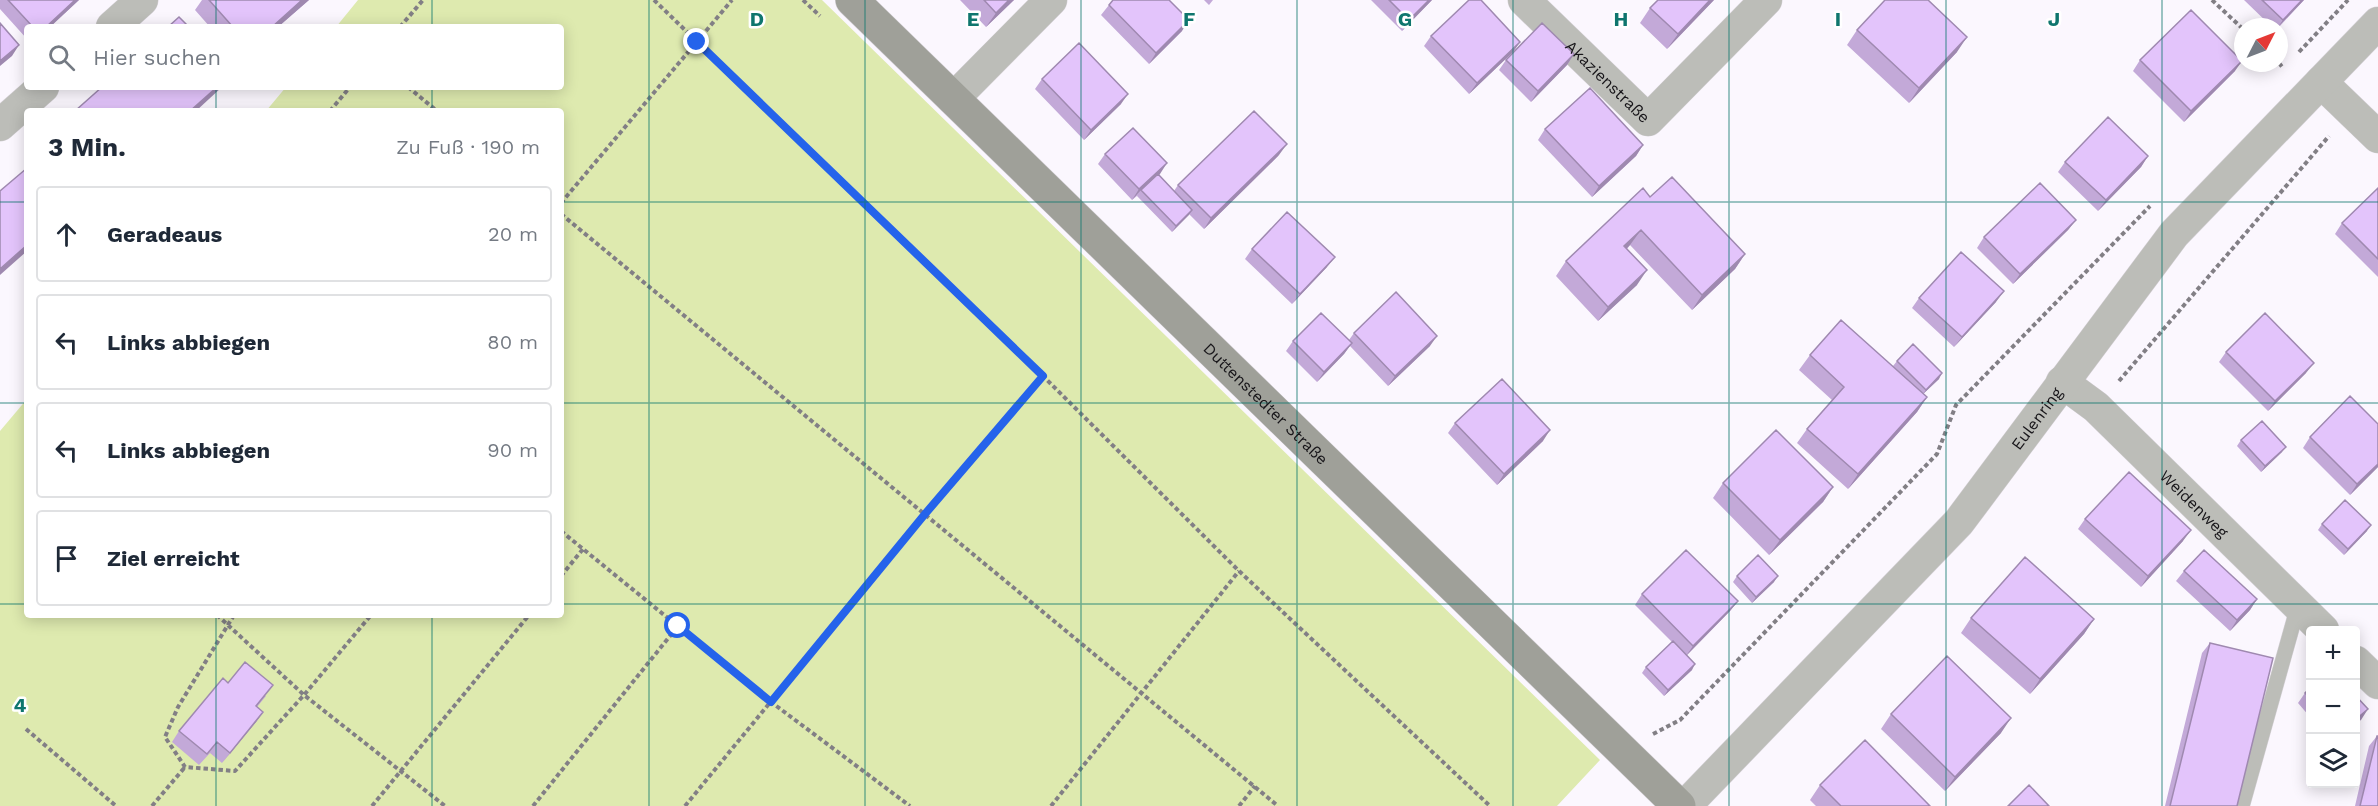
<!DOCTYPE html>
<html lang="de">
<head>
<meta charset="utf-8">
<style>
	:root { --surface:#fff; --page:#f6f6f7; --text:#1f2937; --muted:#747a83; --line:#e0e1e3 }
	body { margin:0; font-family:"Work Sans",sans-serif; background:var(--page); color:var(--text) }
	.controls { position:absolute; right:18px; bottom:18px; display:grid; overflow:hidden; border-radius:6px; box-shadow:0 3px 15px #0003 }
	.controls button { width:54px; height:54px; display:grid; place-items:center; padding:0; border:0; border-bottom:2px solid var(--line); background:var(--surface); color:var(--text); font:30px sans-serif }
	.compass { position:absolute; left:2234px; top:18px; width:54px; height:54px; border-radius:50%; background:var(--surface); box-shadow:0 3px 15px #0003; rotate:48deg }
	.stop { position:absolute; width:18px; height:18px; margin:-14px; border:4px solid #2563eb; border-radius:50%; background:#fff }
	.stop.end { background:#2563eb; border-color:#fff; box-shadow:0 2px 6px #0008 }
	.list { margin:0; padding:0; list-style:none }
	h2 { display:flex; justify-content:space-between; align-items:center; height:78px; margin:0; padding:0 24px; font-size:26px }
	h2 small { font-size:20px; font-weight:400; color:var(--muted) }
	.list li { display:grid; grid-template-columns:39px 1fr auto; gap:18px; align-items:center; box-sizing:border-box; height:96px; margin:0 12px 12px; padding:0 12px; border:2px solid var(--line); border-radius:6px }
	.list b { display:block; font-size:22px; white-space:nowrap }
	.list em { font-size:20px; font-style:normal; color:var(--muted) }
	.icon { flex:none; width:33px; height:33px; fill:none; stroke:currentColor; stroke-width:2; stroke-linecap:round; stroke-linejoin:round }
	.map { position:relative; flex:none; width:2378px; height:806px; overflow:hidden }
	.search { position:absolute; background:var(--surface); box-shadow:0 3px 15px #0003; left:24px; top:24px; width:540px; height:66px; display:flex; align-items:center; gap:15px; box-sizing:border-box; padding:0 21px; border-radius:6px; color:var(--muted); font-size:22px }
	.panel { position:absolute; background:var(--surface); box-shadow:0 3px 15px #0003; left:24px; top:108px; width:540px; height:510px; border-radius:6px }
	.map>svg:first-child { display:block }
	.green { fill:#deeaaf }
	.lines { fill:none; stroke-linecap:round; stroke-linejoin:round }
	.lane-casing { stroke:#d7d3d9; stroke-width:16 }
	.street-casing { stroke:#d7d3d9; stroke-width:33 }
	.secondary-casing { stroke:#d7d3d9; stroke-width:34 }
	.path { stroke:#827f85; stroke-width:4; stroke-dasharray:4.5 3; stroke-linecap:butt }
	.lane { stroke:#bcbdb8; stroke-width:15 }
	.street { stroke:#bcbdb8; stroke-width:32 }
	.secondary { stroke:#9fa099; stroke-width:33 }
	.wall { fill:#c3a9d8 }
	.shaded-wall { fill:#9f89b0 }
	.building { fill:#e3c4fb; stroke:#9f89b0; stroke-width:1.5 }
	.route { stroke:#2563eb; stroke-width:8 }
	.grid { fill:none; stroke:#0f766e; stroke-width:1.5; stroke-opacity:0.55 }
	.labels { text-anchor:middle; stroke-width:5; stroke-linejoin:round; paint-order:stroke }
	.street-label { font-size:16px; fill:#171519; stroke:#fff }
	.grid-label { font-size:20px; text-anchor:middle; font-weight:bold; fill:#0f766e; stroke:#fff; stroke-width:5; stroke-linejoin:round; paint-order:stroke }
</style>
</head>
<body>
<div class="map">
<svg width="2378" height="806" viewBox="0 0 2378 806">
	<rect width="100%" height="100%" fill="#fbf7fe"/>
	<path class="green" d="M358 0H822L1600 760 1557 806H0V431L27 399V615H561V111H266L286 87H561V27H336Z"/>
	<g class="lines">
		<defs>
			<path id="lane" d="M2242 806 2298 606"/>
			<g id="street">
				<path id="s1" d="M1524 0 1648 120 1766 0"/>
				<path d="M112 27 142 0"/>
				<path d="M2321 82 2378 137"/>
				<path d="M953 99 1051 0"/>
				<path d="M0 125 43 87"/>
				<path id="s2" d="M2062 382 2096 407 2323 630"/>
				<path d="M2356 662 2378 683"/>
				<path id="s3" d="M1685 806 1959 522 2174 234 2378 23"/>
			</g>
			<g id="secondary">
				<path id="s4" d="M852 0 1679 806"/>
			</g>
		</defs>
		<use href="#lane" class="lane-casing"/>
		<use href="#street" class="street-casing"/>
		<use href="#secondary" class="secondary-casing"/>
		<path class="path" d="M654 0 1043 376 1239 571 1490 806
			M803 0 820 16
			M2212 0 2243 29
			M400 27 423 0
			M2299 52 2348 0
			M2279 63 2283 68
			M408 87 437 111
			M330 111 350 87
			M561 203 732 0
			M561 214 1278 806
			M2119 381 2329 136
			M561 531 771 702 910 806
			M561 576 583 549
			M217 615 304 695 445 806
			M234 615 178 707 165 737 185 767 235 771 304 695 371 615
			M26 729 116 806
			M1653 734 1680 720 1937 454 1956 405 2150 206
			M152 806 185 767
			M372 806 529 615
			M533 806 678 626
			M685 806 925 514 1043 376
			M1051 806 1239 571
			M1239 806 1255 786"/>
		<use href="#lane" class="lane"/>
		<use href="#street" class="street"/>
		<use href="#secondary" class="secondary"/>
	</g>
	<path class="wall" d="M0 0H79L50 27H27V39L0 9Z
		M202 0H309L278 27H210L195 10Z
		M960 0H1014L986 27Z
		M1204 0H1213L1209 5Z
		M1371 0H1432L1402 31Z
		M1714 0 1667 49 1640 23 1650 8Z
		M2244 0H2304L2279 27H2272Z
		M1109 5 1182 31 1149 64 1101 15Z
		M1857 30 1957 52 1909 103 1847 45Z
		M1431 36 1520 42 1513 52 1469 94 1424 46Z
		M1574 54 1567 65 1531 102 1499 70 1506 60Z
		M2140 60 2235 71 2184 122 2133 71Z
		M1042 79 1121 104 1084 140 1035 89Z
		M1545 129 1643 145 1636 156 1592 197 1538 140Z
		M1105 154 1160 174 1158 175 1174 191 1178 185 1279 155 1204 229 1189 214 1172 232 1137 196 1138 195 1132 200 1098 164Z
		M2148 156 2141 167 2098 211 2058 172 2065 162Z
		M2378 188V277L2335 234 2342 223Z
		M1650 197 1745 254 1735 269 1692 310 1630 245 1627 249 1637 285 1598 321 1556 276 1566 261Z
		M2076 220 2068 230 2013 284 1977 248 1984 237Z
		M1252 249 1327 267 1292 304 1245 259Z
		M1919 298 1996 302 1954 347 1912 308Z
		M1354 333 1430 346 1388 386 1350 346 1344 354 1317 382 1286 351 1293 341 1349 340Z
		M2226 352 2306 373 2268 411 2219 362Z
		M1810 355 1893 366 1897 361 1939 379 1923 394 1927 397 1917 412 1848 489 1797 443 1807 429 1832 400 1799 370Z
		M1455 423 1543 441 1497 485 1448 433Z
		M2310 437 2378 467 2350 495 2303 448Z
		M2241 440 2282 452 2261 472 2237 446Z
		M1723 483 1833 487 1823 502 1769 555 1713 498Z
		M2085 519 2183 541 2141 587 2078 529Z
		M2322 524 2367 531 2344 555 2318 530Z
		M2184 571 2257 599 2250 610 2230 631 2176 581Z
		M1737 576 1774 582 1752 603 1733 582Z
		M1642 594 1738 601 1730 611 1687 655 1692 670 1664 696 1642 673 1646 667 1672 642 1635 605Z
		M1971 618 2094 619 2084 634 2030 694 1961 633Z
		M2210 643 2237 806H2165L2202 653Z
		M228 683 266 696 257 707 263 712 256 722 222 763 210 753 199 765 172 742 179 731Z
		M2310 688V717L2298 703 2305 693Z
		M1891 714 2001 733 1945 791 1881 729Z
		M2377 736 2378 806H2355L2369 746Z
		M1820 785 1930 806H1816L1810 800Z"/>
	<path class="shaded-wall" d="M75 0H79L50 27H46Z
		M302 0H309L278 27H272Z
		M1009 0H1014L986 27 996 13Z
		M1429 0H1432L1402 31 1409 20Z
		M1710 0H1714L1667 49 1678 34Z
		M2302 0H2304L2278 27 2283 20Z
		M1189 20 1182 31 1149 64 1156 53Z
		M1967 37 1957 52 1909 103 1919 88Z
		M1520 42 1513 52 1469 94 1477 83Z
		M19 45 12 56 0 66V61Z
		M1574 54 1567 65 1531 102 1538 91Z
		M2242 61 2235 71 2184 122 2191 111Z
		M217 87H222L196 111H190Z
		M1128 94 1121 104 1084 140 1091 130Z
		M1287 144 1279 155 1204 229 1211 218Z
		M1643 145 1636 156 1592 197 1599 186Z
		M2148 156 2141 167 2098 211 2106 200Z
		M1167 163 1160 174 1141 191V190L1132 200 1139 189Z
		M1192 210 1189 215 1172 232 1176 226Z
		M2076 220 2068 230 2013 284 2020 274Z
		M1641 230 1630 245 1614 261 1624 246Z
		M27 245V251L0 275V269Z
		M1745 254 1735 269 1692 310 1702 295Z
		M1335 257 1327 267 1292 304 1300 294Z
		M1647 270 1637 285 1598 321 1608 307Z
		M2004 291 1996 302 1954 347 1962 337Z
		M1437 336 1430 346 1388 386 1395 376Z
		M1352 343 1344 354 1317 382 1324 372Z
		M2314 363 2306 373 2268 411 2275 401Z
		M1942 373 1939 379 1922 395 1926 390Z
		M1927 397 1917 412 1848 489 1858 474Z
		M1550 430 1543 441 1497 485 1504 474Z
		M2286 447 2282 452 2261 472 2265 466Z
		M2378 464V467L2350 495 2357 484Z
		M1833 487 1823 502 1769 555 1780 540Z
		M2371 525 2367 531 2344 555 2348 549Z
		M2191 530 2183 541 2141 587 2148 576Z
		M1778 576 1774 582 1752 603 1756 597Z
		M2257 599 2250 610 2230 631 2237 620Z
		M1738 601 1730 611 1686 656 1693 646Z
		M2094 619 2084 634 2030 694 2040 679Z
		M1695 664 1692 670 1664 696 1668 690Z
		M2368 709 2361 720 2355 724V720Z
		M263 712 256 722 222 763 230 753Z
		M2011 718 2001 733 1945 791 1955 777Z"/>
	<path class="building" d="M8 0H75L46 27H33Z
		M209 0H302L272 27H233Z
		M984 0H1009L996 13Z
		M1113 0H1169L1189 20 1156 53 1109 5Z
		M1389 0H1429L1409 20Z
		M1469 0H1481L1520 42 1477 83 1431 36Z
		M1658 0H1710L1678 34 1650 8Z
		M1885 0H1928L1967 37 1919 88 1857 30Z
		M2262 0H2302L2283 20Z
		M2191 10 2242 61 2191 111 2140 60Z
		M179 17 189 27H168Z
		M0 23 19 45 0 61Z
		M1542 23 1574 54 1538 91 1506 60Z
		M1079 43 1128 94 1091 130 1042 79Z
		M102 87H217L190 111H75Z
		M1590 88 1643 145 1599 186 1545 129Z
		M1254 111 1287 144 1211 218 1178 185Z
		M2108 117 2148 156 2106 200 2065 162Z
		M1133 128 1167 163 1139 189 1105 154Z
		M27 168V245L0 269V191Z
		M1158 174 1192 210 1176 226 1141 190Z
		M1672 177 1745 254 1702 295 1641 230 1624 246 1647 270 1608 307 1566 261 1643 188 1650 197Z
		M2040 183 2076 220 2020 274 1984 237Z
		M2378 188V259L2342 223Z
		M1287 212 1335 257 1300 294 1252 249Z
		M1961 252 2004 291 1962 337 1919 298Z
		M1396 292 1437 336 1395 376 1354 333Z
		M1321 313 1352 343 1324 372 1293 341Z
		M2265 313 2314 363 2275 401 2226 352Z
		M1841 320 1927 397 1858 474 1807 429 1844 387 1810 355Z
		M1913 344 1942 373 1926 390 1897 361Z
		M1502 379 1550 430 1504 474 1455 423Z
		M2350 396 2378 424V464L2357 484 2310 437Z
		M2262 421 2286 447 2265 466 2241 440Z
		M1776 430 1833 487 1780 540 1723 483Z
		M2129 472 2191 530 2148 576 2085 519Z
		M2345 500 2371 525 2348 549 2322 524Z
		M1686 550 1738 601 1693 646 1642 594Z
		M2204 550 2257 599 2237 620 2184 571Z
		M1758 555 1778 576 1756 597 1737 576Z
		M2025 557 2094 619 2040 679 1971 618Z
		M1673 641 1695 664 1668 690 1646 667Z
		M2210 643 2273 658 2237 806H2170Z
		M1947 656 2011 718 1955 777 1891 714Z
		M245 662 273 685 256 706 263 712 230 753 217 742 207 754 179 731 223 678 228 683Z
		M2310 688V698L2305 693Z
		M2355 695 2368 709 2355 720Z
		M2377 736H2378V806H2360Z
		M1865 740 1930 806H1841L1820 785Z
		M2029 785 2049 806H2008Z"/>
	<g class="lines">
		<path class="route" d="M678 626 771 702 925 514 1043 376 697 42"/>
	</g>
	<path class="grid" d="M216 0V27M432 0V27M649 0V806M865 0V806M1081 0V806M1297 0V806M1513 0V806M1729 0V806M1946 0V806M2162 0V806M216 87V111M432 87V111M0 202H27M561 202H2378M0 403H27M561 403H2378M0 604H27M561 604H2378M216 615V806M432 615V806"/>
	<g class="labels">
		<g class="street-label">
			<text dy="6" stroke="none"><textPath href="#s1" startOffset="117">Akazienstraße</textPath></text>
			<text dy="6" stroke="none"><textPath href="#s4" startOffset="578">Duttenstedter Straße</textPath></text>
			<text dy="6" stroke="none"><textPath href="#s3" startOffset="524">Eulenring</textPath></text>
			<text dy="6" stroke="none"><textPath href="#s2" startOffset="180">Weidenweg</textPath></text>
		</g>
	</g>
	<g class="grid-label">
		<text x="757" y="26">D</text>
		<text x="973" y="26">E</text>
		<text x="1189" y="26">F</text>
		<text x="1405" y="26">G</text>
		<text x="1621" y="26">H</text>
		<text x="1838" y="26">I</text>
		<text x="2054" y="26">J</text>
		<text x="20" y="712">4</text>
	</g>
</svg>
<div class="controls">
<button>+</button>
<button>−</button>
<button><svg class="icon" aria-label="layers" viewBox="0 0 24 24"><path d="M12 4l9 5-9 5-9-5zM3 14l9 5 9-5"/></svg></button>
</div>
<svg class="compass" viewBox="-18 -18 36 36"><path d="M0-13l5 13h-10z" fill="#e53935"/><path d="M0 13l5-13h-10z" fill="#747a83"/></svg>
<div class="stop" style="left:678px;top:626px"></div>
<div class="stop end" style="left:697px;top:42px"></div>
<div class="search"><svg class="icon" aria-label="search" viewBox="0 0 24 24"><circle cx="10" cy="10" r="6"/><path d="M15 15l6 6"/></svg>Hier suchen</div>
<section class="panel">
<h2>3 Min.<small>Zu Fuß · 190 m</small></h2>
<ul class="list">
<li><svg class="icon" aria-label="ahead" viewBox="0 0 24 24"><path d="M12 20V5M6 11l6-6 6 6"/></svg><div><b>Geradeaus</b></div><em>20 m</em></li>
<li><svg class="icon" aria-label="left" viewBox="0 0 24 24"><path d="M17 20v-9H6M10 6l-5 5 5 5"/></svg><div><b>Links abbiegen</b></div><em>80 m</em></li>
<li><svg class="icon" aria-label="left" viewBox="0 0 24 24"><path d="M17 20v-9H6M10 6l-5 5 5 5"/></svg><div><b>Links abbiegen</b></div><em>90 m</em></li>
<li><svg class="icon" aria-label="arrive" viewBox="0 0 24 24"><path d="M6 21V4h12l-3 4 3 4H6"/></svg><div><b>Ziel erreicht</b></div></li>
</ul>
</section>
</div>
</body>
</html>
